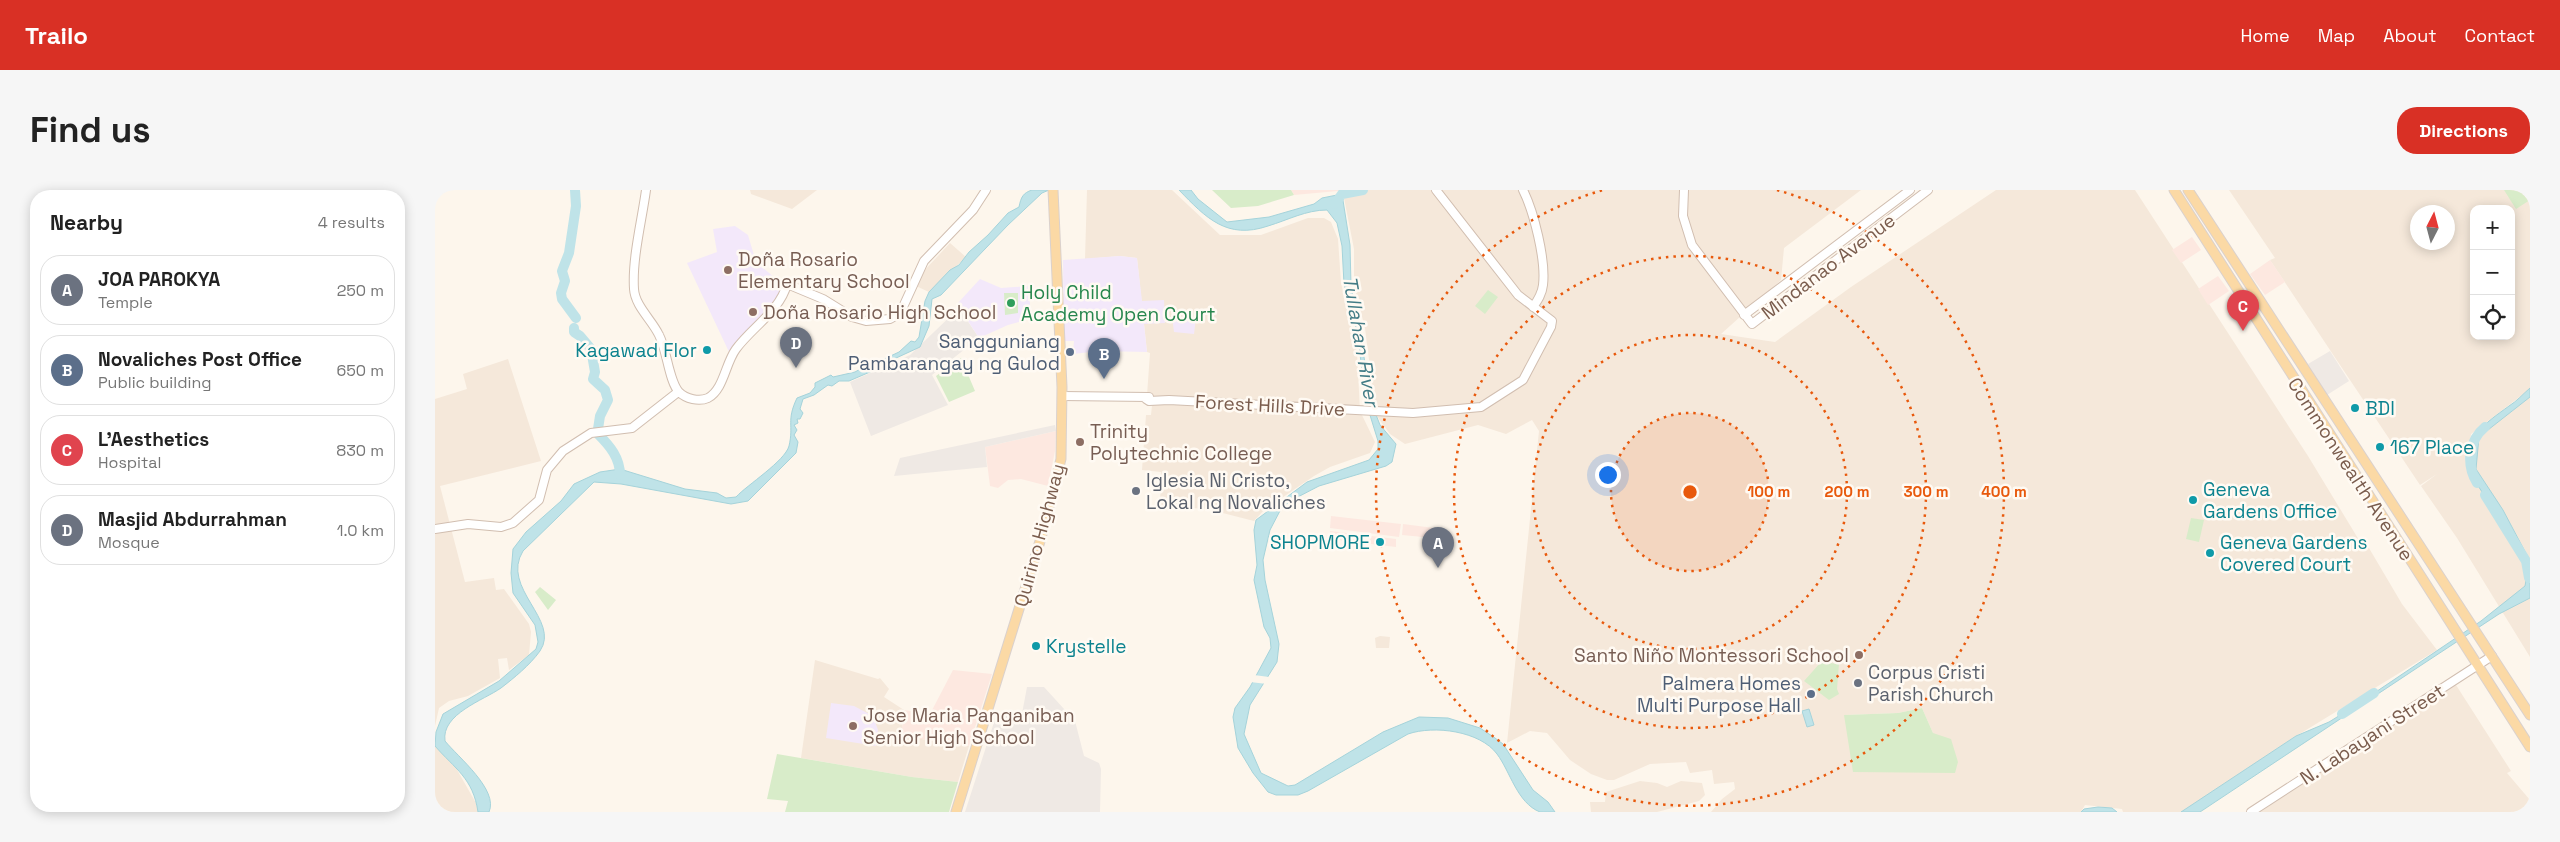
<!DOCTYPE html>
<html lang="en">
<head>
<meta charset="utf-8">
<style>
	:root { --surface:#fff; --page:#f6f6f6; --text:#222; --muted:#767676; --line:#e0e0e0; --accent:#d93025 }
	body { margin:0; font-family:"Space Grotesk",sans-serif; background:var(--page); color:var(--text) }
	.controls { position:absolute; right:15px; top:15px; display:grid; overflow:hidden; border-radius:10px; box-shadow:0 2px 12px #0003 }
	.controls button { width:45px; height:45px; display:grid; place-items:center; padding:0; border:0; border-bottom:1px solid var(--line); background:var(--surface); color:var(--text); font:25px sans-serif }
	.compass { position:absolute; left:1975px; top:15px; width:45px; height:45px; border-radius:50%; background:var(--surface); box-shadow:0 2px 12px #0003; rotate:6deg }
	.you { position:absolute; left:1172px; top:284px; width:18px; height:18px; margin:-12px; border:4px solid #fff; border-radius:50%; background:#1a73e8; box-shadow:0 0 0 8px #1a73e833 }
	.badge { display:grid; place-items:center; width:32px; height:32px; border-radius:50%; background:var(--accent); color:#fff; font-size:16px; font-weight:700 }
	.pin { position:absolute; translate:-50% -41px; filter:drop-shadow(0 1px 2px #0008) }
	.pin::after { content:''; position:absolute; top:26px; width:18px; height:15px; background:inherit; clip-path:polygon(0 0,100% 0,50% 100%) }
	.list { margin:0; padding:0; list-style:none }
	h2 { display:flex; justify-content:space-between; align-items:center; height:65px; margin:0; padding:0 20px; font-size:21px }
	h2 small { font-size:16px; font-weight:400; color:var(--muted) }
	.list li { display:grid; grid-template-columns:32px 1fr auto; gap:15px; align-items:center; box-sizing:border-box; height:70px; margin:0 10px 10px; padding:0 10px; border:1px solid var(--line); border-radius:20px }
	.list b { display:block; font-size:19px; white-space:nowrap }
	.list p { margin:0; font-size:16px; white-space:nowrap; color:var(--muted) }
	.list em { font-size:16px; font-style:normal; color:var(--muted) }
	.icon { flex:none; width:28px; height:28px; fill:none; stroke:currentColor; stroke-width:2; stroke-linecap:round; stroke-linejoin:round }
	.map { position:relative; flex:none; width:2095px; height:622px; overflow:hidden; border-radius:20px }
	header { display:flex; align-items:center; gap:30px; box-sizing:border-box; height:70px; padding:0 25px; background:var(--accent); color:#fff }
	header strong { font-size:24px }
	nav { display:flex; gap:28px; margin-inline-start:auto; font-size:18px }
	.intro { display:flex; align-items:center; justify-content:space-between; box-sizing:border-box; height:120px; padding:0 30px }
	h1 { margin:0; font-size:35px }
	.button { padding:12px 22px; border-radius:20px; background:var(--accent); color:#fff; font-size:18px; font-weight:700 }
	main { display:flex; gap:30px; padding:0 30px }
	aside { flex:1; background:var(--surface); border-radius:20px; box-shadow:0 2px 12px #0003 }
	.map>svg:first-child { display:block }
	.residential { fill:#f5e8da; fill-rule:evenodd }
	.commercial { fill:#fde8e0 }
	.industrial { fill:#efe9e4 }
	.education { fill:#f3e8fa }
	.green { fill:#d8ecc9 }
	.water { fill:#bfe3e8; stroke:#a5d3da }
	.pier { fill:#fdf6ec }
	.lines { fill:none; stroke-linecap:round; stroke-linejoin:round }
	.river { stroke:#bfe3e8; stroke-width:10 }
	.tertiary-casing { stroke:#d1beb0; stroke-width:10 }
	.primary-casing { stroke:#dad1cd; stroke-width:11 }
	.tertiary { stroke:#fff; stroke-width:8 }
	.primary { stroke:#fbd9a5; stroke-width:9 }
	.ring { fill:none; stroke:#e8590c; stroke-width:2.5; stroke-dasharray:2.5 5 }
	.education-dot { fill:#8d6e63; stroke:#fffaf3; stroke-width:2 }
	.leisure-dot { fill:#2e9e5b; stroke:#fffaf3; stroke-width:2 }
	.culture-dot { fill:#0f9aa8; stroke:#fffaf3; stroke-width:2 }
	.service-dot { fill:#5c6f8a; stroke:#fffaf3; stroke-width:2 }
	.worship-dot { fill:#6b7280; stroke:#fffaf3; stroke-width:2 }
	.labels { text-anchor:middle; stroke-width:5; stroke-linejoin:round; paint-order:stroke }
	.education-label { font-size:19px; fill:#785e54; stroke:#fffaf3; text-anchor:start }
	.street-label { font-size:19px; fill:#7a5c4d; stroke:#fffaf3 }
	.leisure-label { font-size:19px; fill:#27864d; stroke:#fffaf3; text-anchor:start }
	.service-label { font-size:19px; fill:#4e5e75; stroke:#fffaf3; text-anchor:end }
	.culture-label { font-size:19px; fill:#0d838f; stroke:#fffaf3; text-anchor:start }
	.worship-label { font-size:19px; fill:#5b616d; stroke:#fffaf3; text-anchor:start }
	.water-label { font-size:20px; font-style:italic; fill:#437c86; stroke:#fffaf3 }
	.centre { fill:#e8590c; stroke:#fffaf3; stroke-width:2.5 }
	.ring-label { font-size:15px; text-anchor:middle; font-weight:bold; fill:#e8590c; stroke:#fffaf3; stroke-width:5; stroke-linejoin:round; paint-order:stroke }
</style>
</head>
<body>
<header>
<strong>Trailo</strong>
<nav><a>Home</a><a>Map</a><a>About</a><a>Contact</a></nav>
</header>
<div class="intro"><h1>Find us</h1><a class="button">Directions</a></div>
<main>
<aside>
<h2>Nearby<small>4 results</small></h2>
<ul class="list">
<li><span class="badge" style="background:#6b7280">A</span><div><b>JOA PAROKYA</b><p>Temple</p></div><em>250 m</em></li>
<li><span class="badge" style="background:#5c6f8a">B</span><div><b>Novaliches Post Office</b><p>Public building</p></div><em>650 m</em></li>
<li><span class="badge" style="background:#e0444e">C</span><div><b>L'Aesthetics</b><p>Hospital</p></div><em>830 m</em></li>
<li><span class="badge" style="background:#6b7280">D</span><div><b>Masjid Abdurrahman</b><p>Mosque</p></div><em>1.0 km</em></li>
</ul>
</aside>
<div class="map">
<svg width="2095" height="622" viewBox="0 0 2095 622">
	<rect width="100%" height="100%" fill="#fdf6ec"/>
	<path class="residential" d="M315 0H382L357 19 316 4Z
		M652 0H737L785 45H826L873 28H889L896 32 903 49 906 93 922 163 925 221 940 252 935 263 895 277 879 286 829 320 819 331 772 319 725 316 726 282 707 280 711 225H716L718 206 712 205 715 163 712 162 702 68 685 66 650 69Z
		M932 0H1426L1349 58 1346 90 1286 144 1340 152 1416 97 1561 0H1700L1873 266 1927 355 1931 353 1967 414 2002 460 1858 548 1747 622H1688L1687 619 1650 615 1646 622H1276L1287 609 1300 599 1299 592 1279 594 1277 580 1255 583 1251 572 1215 574 1179 590H1172L1156 584 1135 570 1112 543 1095 541 1072 553 1104 241 1097 230 1071 244 1043 235 970 254 955 244 941 225 930 138 919 96V59L909 8 925 5ZM1487 518 1498 543 1410 525 1463 523Z
		M1794 0H2095V199L2036 244 2032 281H2040L2043 247 2095 207V467L2022 348 1986 296 2002 284 1985 295 1835 70 1840 68ZM2039 19H2076V146H2039ZM1982 22H2012V52H1982Z
		M515 53 531 67 494 102 481 96 487 83Z
		M73 169 106 271 5 296 30 392 59 388 61 400 69 399 94 434 96 442 94 465 74 480 72 468 63 469 65 488 33 506 14 511 4 518 0 536V209L32 199 28 184Z
		M945 446 955 447 954 458H941L940 448Z
		M380 470 443 489 445 488 454 499 449 507 469 520 466 546 534 556 523 592 477 587 366 568Z
		M2021 495 2076 581 2072 583 2095 610V622H1825Z
		M0 556 21 578 41 613 43 622H0Z
		M1205 591 1222 593 1232 597 1246 591 1267 593 1270 605 1264 611 1222 622H1156L1155 612H1170L1171 602Z"/>
	<path class="commercial" d="M856 0H914L859 5Z
		M1757 47 1766 60 1746 73 1737 60Z
		M1835 70 1850 92 1830 105 1815 84Z
		M1783 86 1794 101 1773 115 1763 99Z
		M621 241 620 261 613 296 586 289 573 290 563 298 555 296 550 257Z
		M896 326 966 334 964 347 895 338Z
		M968 334 999 338 998 348 967 345Z
		M895 341 961 349V357L895 349Z
		M518 480 557 484 534 556 466 546 469 520 495 524Z"/>
	<path class="industrial" d="M524 118 544 148 497 185 513 215 436 246 415 192 475 165Z
		M1895 161 1914 191 1892 205 1873 174Z
		M620 235 621 241 550 257 552 277 459 286 465 268Z
		M592 497H609L640 531 649 566 664 573 666 579 665 622H530L562 523 586 529Z"/>
	<path class="education" d="M300 36 313 45 321 72 352 98 295 164 252 73 282 62 278 39Z
		M685 66 702 68 707 111 729 110 730 133 709 134 712 162 664 161 638 164 639 151H629L628 70Z
		M545 89 566 98 595 96V129L573 135 544 148 522 114Z
		M737 127 761 128 759 144 739 142Z
		M396 513 419 516 438 526 443 540 441 556 391 548Z"/>
	<path class="green" d="M777 0H856L859 5 823 16 796 18Z
		M2069 0H2095V10L2081 19Z
		M1053 100 1063 107 1050 124 1040 116Z
		M569 103H583V123L570 125Z
		M526 168 540 201 514 212 501 186Z
		M1756 328 1769 330 1764 352 1751 349Z
		M105 397 121 410 113 420 100 402Z
		M1386 472 1404 474 1402 499 1404 504 1394 510 1369 491Z
		M1487 518 1498 543 1516 549 1523 572 1520 583 1418 582 1409 525 1463 523Z
		M342 564 477 587 523 592 514 622H350L353 611 332 609Z"/>
	<path class="water" d="M597 0H614L607 3 573 35 506 105 497 109 494 136 485 157 459 169 456 173 414 191H404L397 196 393 195 379 205 368 209 365 219 368 223 365 229H362L363 233 359 235 362 240 359 245 363 252 361 263 313 311 296 314 186 294 159 292 88 361C65 398 126 430 105 461 95 475 79 488 66 498 49 510 6 524 10 551 23 567 64 600 54 622H43C38 588 20 579 0 556L1 542 8 524 64 491 101 459 103 452 100 435 78 403 76 383 78 359 91 342 126 311 139 294 165 282 185 279 250 299 282 303 291 308 301 307C312 295 350 271 354 256 359 235 351 231 362 208L375 203 380 197V193L396 185 398 187 420 182 434 174 441 176 447 170 464 162 476 151 480 152 484 147 490 111 494 102 515 80 524 75 534 62 553 45 573 23 584 17C586 7 588 3 597 0Z
		M744 0H756L763 9 792 32 834 27 879 14 887 8 907 4 915 55 916 95 938 217 945 235 961 254 957 272 951 276 884 296 857 310 847 317 835 340 828 370 830 390 844 454 842 472 815 515 809 544 826 583 853 596 860 595 948 542 984 527 1013 528 1045 538 1060 548 1068 554 1098 600 1113 612 1120 622C1116 622 1109 622 1105 622 1082 613 1075 581 1062 564 1045 541 999 535 973 544L873 601 863 605H841L833 602 818 583 803 558 798 527 800 518 815 497 836 458 835 448 829 437 819 390 822 375 819 340 821 330 872 292 934 270 943 259V251L930 209 923 146 909 94 907 56 902 33 892 20C871 20 853 30 833 36 792 50 771 28 744 0Z
		M2095 198V207L2044 247 2041 279 2068 320 2095 371V408L2064 424 1988 474 1765 622H1746L1861 546 1894 532 1923 514 2046 431 2090 396 2093 379 2090 368 2036 285C2028 247 2048 235 2074 216 2082 211 2088 204 2095 198Z
		M1374 519 1379 535 1372 537 1367 521Z
		M1663 617 1677 618 1682 622H1646L1649 619Z"/>
	<path class="pier" d="M819 485 834 487V490L832 494 815 492Z"/>
	<g class="lines">
		<path class="river" d="M140 0 141 16 134 63 127 81 130 91 126 103 127 109 141 128
			M900 14 907 4 928 0
			M139 138V142L145 146 156 159 160 182 158 189 170 200 173 210 165 226 163 239
			M163 244C175 256 185 268 185 285
			M2042 293C2031 275 2033 251 2050 237
			M2050 305 2091 371 2094 388
			M1907 524 1939 503"/>
		<defs>
			<path id="tertiary" d="M211 0C207 30 197 68 199 99 200 116 217 130 224 145 232 160 234 192 244 202 251 209 264 212 273 208 289 199 290 174 301 159 317 137 345 121 352 94L388 109 417 127 431 131 455 129 462 125 468 117 489 71 538 20 551 0
				M1088 0C1099 22 1111 70 1108 95 1107 104 1103 110 1098 117
				M1249 0 1248 26 1257 55 1317 134 1493 0
				M1309 125 1475 0
				M627 206 714 207
				M711 209 714 211 734 210 978 223 1046 217 1088 190 1116 137 1117 131 1083 105 1001 0
				M0 339 33 334 66 337 78 333 104 310 112 280 128 261 156 243 197 238 243 202
				M1816 622 2057 466"/>
			<path id="primary" d="M1739 0 2095 557
				M1753 0 2095 525
				M521 622 606 348 626 269 627 197 618 0"/>
		</defs>
		<use href="#tertiary" class="tertiary-casing"/>
		<use href="#primary" class="primary-casing"/>
		<use href="#tertiary" class="tertiary"/>
		<use href="#primary" class="primary"/>
	</g>
	<circle cx="1255" cy="302" r="79" fill="#e8590c" fill-opacity=".12"/>
	<g class="ring">
		<circle cx="1255" cy="302" r="79"/>
		<circle cx="1255" cy="302" r="157"/>
		<circle cx="1255" cy="302" r="236"/>
		<path d="M1342 0A314 314 0 1 1 1168 0"/>
	</g>
	<g class="education-dot">
		<circle cx="293" cy="80" r="5"/>
		<circle cx="318" cy="122" r="5"/>
		<circle cx="645" cy="252" r="5"/>
		<circle cx="1424" cy="465" r="5"/>
		<circle cx="418" cy="536" r="5"/>
	</g>
	<circle class="leisure-dot" cx="576" cy="113" r="5"/>
	<g class="culture-dot">
		<circle cx="272" cy="160" r="5"/>
		<circle cx="1920" cy="218" r="5"/>
		<circle cx="1945" cy="257" r="5"/>
		<circle cx="1758" cy="310" r="5"/>
		<circle cx="945" cy="352" r="5"/>
		<circle cx="1775" cy="363" r="5"/>
		<circle cx="601" cy="456" r="5"/>
	</g>
	<g class="service-dot">
		<circle cx="635" cy="162" r="5"/>
		<circle cx="1376" cy="504" r="5"/>
	</g>
	<g class="worship-dot">
		<circle cx="701" cy="301" r="5"/>
		<circle cx="1423" cy="493" r="5"/>
	</g>
	<g class="labels">
		<g class="education-label">
			<text x="303" y="76">Doña Rosario<tspan x="303" dy="22">Elementary School</tspan></text>
			<text x="328" y="129">Doña Rosario High School</text>
			<text x="655" y="248">Trinity<tspan x="655" dy="22">Polytechnic College</tspan></text>
			<text x="1414" y="472" text-anchor="end">Santo Niño Montessori School</text>
			<text x="428" y="532">Jose Maria Panganiban<tspan x="428" dy="22">Senior High School</tspan></text>
		</g>
		<g class="street-label">
			<text transform="translate(1393 76) rotate(-37)" y="7">Mindanao Avenue</text>
			<text transform="translate(835 215) rotate(3)" y="7">Forest Hills Drive</text>
			<text transform="translate(1916 279) rotate(57)" y="7">Commonwealth Avenue</text>
			<text transform="translate(604 345) rotate(-75)" y="7">Quirino Highway</text>
			<text transform="translate(1937 544) rotate(-33)" y="7">N. Labayani Street</text>
		</g>
		<g class="leisure-label">
			<text x="586" y="109">Holy Child<tspan x="586" dy="22">Academy Open Court</tspan></text>
		</g>
		<g class="service-label">
			<text x="625" y="158">Sangguniang<tspan x="625" dy="22">Pambarangay ng Gulod</tspan></text>
			<text x="1366" y="500">Palmera Homes<tspan x="1366" dy="22">Multi Purpose Hall</tspan></text>
		</g>
		<g class="culture-label">
			<text x="262" y="167" text-anchor="end">Kagawad Flor</text>
			<text x="1930" y="225">BDI</text>
			<text x="1955" y="264">167 Place</text>
			<text x="1768" y="306">Geneva<tspan x="1768" dy="22">Gardens Office</tspan></text>
			<text x="935" y="359" text-anchor="end">SHOPMORE</text>
			<text x="1785" y="359">Geneva Gardens<tspan x="1785" dy="22">Covered Court</tspan></text>
			<text x="611" y="463">Krystelle</text>
		</g>
		<g class="worship-label">
			<text x="711" y="297">Iglesia Ni Cristo,<tspan x="711" dy="22">Lokal ng Novaliches</tspan></text>
			<text x="1433" y="489">Corpus Cristi<tspan x="1433" dy="22">Parish Church</tspan></text>
		</g>
		<g class="water-label">
			<text transform="translate(926 151) rotate(80)" y="7">Tullahan River</text>
		</g>
	</g>
	<circle cx="1255" cy="302" r="8" class="centre"/>
	<g class="ring-label">
		<text x="1334" y="307">100 m</text>
		<text x="1412" y="307">200 m</text>
		<text x="1491" y="307">300 m</text>
		<text x="1569" y="307">400 m</text>
	</g>
</svg>
<div class="controls">
<button>+</button>
<button>−</button>
<button><svg class="icon" aria-label="locate" viewBox="0 0 24 24"><circle cx="12" cy="12" r="6"/><path d="M12 2v4M12 18v4M2 12h4M18 12h4"/></svg></button>
</div>
<svg class="compass" viewBox="-18 -18 36 36"><path d="M0-13l5 13h-10z" fill="#e53935"/><path d="M0 13l5-13h-10z" fill="#767676"/></svg>
<div class="you"></div>
<div class="pin badge" style="left:1003px;top:378px;background:#6b7280">A</div>
<div class="pin badge" style="left:669px;top:189px;background:#5c6f8a">B</div>
<div class="pin badge" style="left:1808px;top:141px;background:#e0444e">C</div>
<div class="pin badge" style="left:361px;top:178px;background:#6b7280">D</div>
</div>
</main>
</body>
</html>
